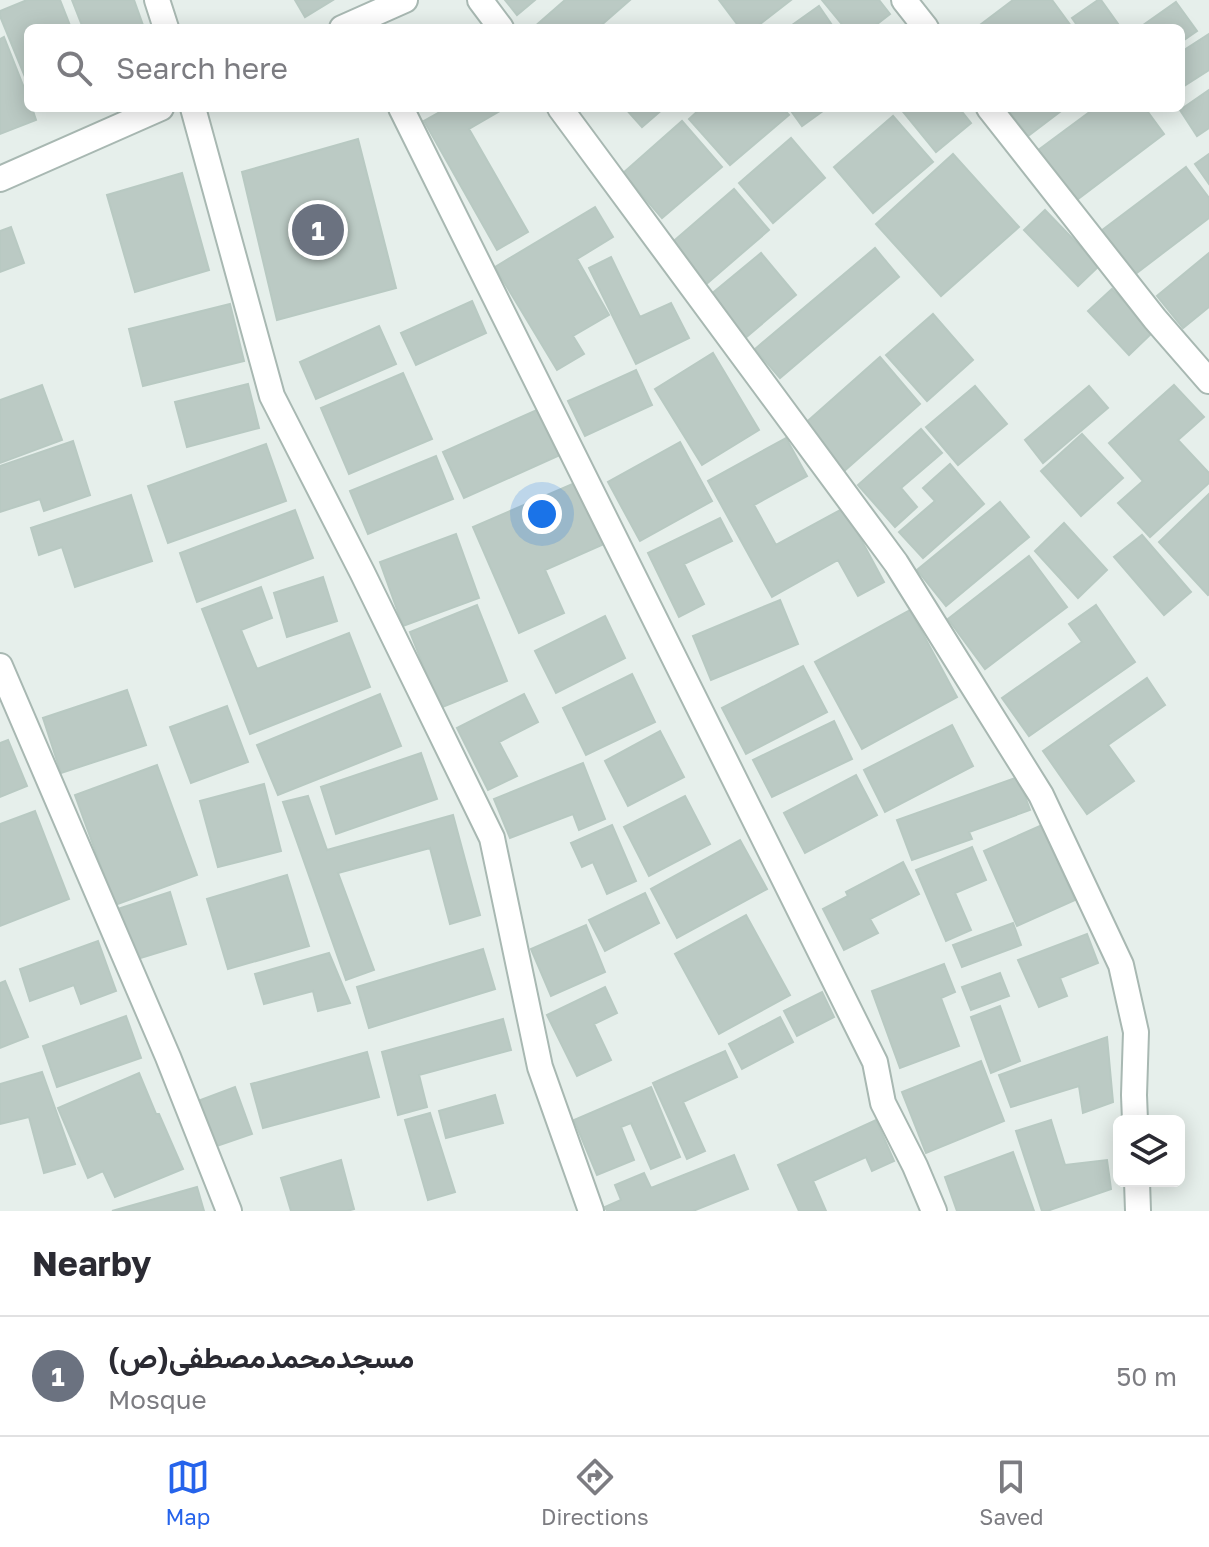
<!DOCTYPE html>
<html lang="en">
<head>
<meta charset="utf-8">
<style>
	:root { --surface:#fff; --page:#f7f7f7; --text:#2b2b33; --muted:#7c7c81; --line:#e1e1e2; --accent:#2563eb }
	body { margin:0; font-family:"Golos Text",Vazirmatn,sans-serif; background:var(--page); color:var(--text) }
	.controls { position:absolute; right:24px; bottom:24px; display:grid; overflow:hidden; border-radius:12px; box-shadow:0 4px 20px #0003 }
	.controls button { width:72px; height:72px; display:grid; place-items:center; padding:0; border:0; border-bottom:2px solid var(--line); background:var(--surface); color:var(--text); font:40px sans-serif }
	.you { position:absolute; left:542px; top:514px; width:28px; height:28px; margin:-20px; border:6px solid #fff; border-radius:50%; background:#1a73e8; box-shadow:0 0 0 12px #1a73e833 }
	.badge { display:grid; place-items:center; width:52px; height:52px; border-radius:50%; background:var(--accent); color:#fff; font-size:26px; font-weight:700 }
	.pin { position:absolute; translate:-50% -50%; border:4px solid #fff; box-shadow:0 2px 8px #0006 }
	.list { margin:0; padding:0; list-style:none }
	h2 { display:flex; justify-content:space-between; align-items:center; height:104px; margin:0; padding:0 32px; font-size:34px }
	h2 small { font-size:26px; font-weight:400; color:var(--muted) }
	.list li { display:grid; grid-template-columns:52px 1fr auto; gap:24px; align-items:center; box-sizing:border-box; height:120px; padding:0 32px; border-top:2px solid var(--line) }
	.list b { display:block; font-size:30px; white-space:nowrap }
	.list p { margin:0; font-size:26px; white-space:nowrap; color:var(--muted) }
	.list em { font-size:26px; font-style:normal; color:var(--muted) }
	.icon { flex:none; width:44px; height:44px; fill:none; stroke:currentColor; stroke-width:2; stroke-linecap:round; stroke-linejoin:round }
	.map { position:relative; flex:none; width:1209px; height:1211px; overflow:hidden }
	.search { position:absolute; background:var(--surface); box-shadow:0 4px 20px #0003; left:24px; right:24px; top:24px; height:88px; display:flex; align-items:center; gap:20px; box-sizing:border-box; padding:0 28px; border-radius:12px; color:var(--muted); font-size:30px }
	.sheet { height:224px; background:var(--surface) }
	nav { display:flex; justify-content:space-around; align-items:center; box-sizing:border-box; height:112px; border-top:2px solid var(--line); background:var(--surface); font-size:22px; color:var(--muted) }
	nav a { display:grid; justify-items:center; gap:4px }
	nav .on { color:var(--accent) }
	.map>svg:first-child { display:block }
	.building { fill:#bbcac4; stroke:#b8c9c2; stroke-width:2 }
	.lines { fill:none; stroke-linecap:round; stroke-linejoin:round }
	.street-casing { stroke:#a8b8b2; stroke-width:28 }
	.street { stroke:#fff; stroke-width:24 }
</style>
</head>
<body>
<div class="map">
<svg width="1209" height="1211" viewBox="0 0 1209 1211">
	<rect width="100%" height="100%" fill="#e6efeb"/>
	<path class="building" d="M27 0H60L71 28H28V84L0 16V11Z
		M72 0H134L144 28H83Z
		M295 0H333L305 17Z
		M505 0H535L517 15Z
		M565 0H630L598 28H533Z
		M719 0H791L755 28H740Z
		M822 0H879L890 14 872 28H845Z
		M1013 0H1052L1071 26 1069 28H976Z
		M1098 0H1101L1121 28H1079L1072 18Z
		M1176 2 1197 31 1181 42V28H1139Z
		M819 6 834 28H788Z
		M1209 34V70L1181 88V52Z
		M4 37 28 98V108H32L36 120 0 134V39Z
		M1209 90V128L1197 136 1180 110Z
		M447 108H505L469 129 528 232 497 250 424 121Z
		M625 108H664L642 127Z
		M701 108H783L789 115 730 165 689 119Z
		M789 108H827L802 126Z
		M900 108H959L971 123 936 152Z
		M1007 108H1065L1028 136Z
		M1095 108H1145L1164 134 1074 202 1037 151Z
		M893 116 933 162 873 213 834 167Z
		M682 121 722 167 662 218 623 173Z
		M791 138 825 178 773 223 739 183Z
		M358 139 396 288 277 320 242 172Z
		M953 154 1019 227 941 296 876 224Z
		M1209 154V184L1195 164Z
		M1186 167 1209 198V218L1134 275 1101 231Z
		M182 173 209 270 135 292 107 195Z
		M734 189 769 230 704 286 669 245Z
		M595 207 613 237 577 259 609 315 573 336 584 354 557 370 495 267Z
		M1045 210 1099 266 1078 286 1024 230Z
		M11 227 24 263 0 272V231Z
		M875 248 899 277 780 378 755 349Z
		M761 253 796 295 744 339 709 296Z
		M1209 253V307L1183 328 1157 296Z
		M611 257 640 317 671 303 689 338 636 364 589 268Z
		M1112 289 1153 332 1129 355 1088 311Z
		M472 301 486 333 416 365 401 333Z
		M230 304 244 361 143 386 129 329Z
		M933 314 973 360 927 401 886 355Z
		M379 326 396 364 316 399 300 362Z
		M713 353 759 430 702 465 655 389Z
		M880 357 920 404 843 472 802 426Z
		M636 370 652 405 585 436 568 401Z
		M403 373 432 439 349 474 321 408Z
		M248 384 259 428 187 447 175 402Z
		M42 385 62 440 0 463V400Z
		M1174 385 1204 417 1178 440 1209 473V483L1150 537 1118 503 1143 481 1109 443Z
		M975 386 1007 424 958 465 926 427Z
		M1089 386 1108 408 1043 463 1025 440Z
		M539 409 560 455 464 498 443 452Z
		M921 429 942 453 901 488 917 507 895 527 858 485Z
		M1082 434 1123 478 1081 516 1041 471Z
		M786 438 807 476 754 505 776 545 844 508 884 582 858 596 838 560 772 597 708 481Z
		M73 441 90 495 44 511 40 499 0 512V466Z
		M680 442 712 501 640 541 608 482Z
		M266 444 286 501 168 543 148 486Z
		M436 456 453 499 368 534 350 491Z
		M950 464 984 504 923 558 899 532 935 501 923 488Z
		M577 482 604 544 545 570 564 613 519 633 473 527Z
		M1209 494V594L1208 595 1159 542Z
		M131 495 152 561 75 587 62 547 39 555 31 528Z
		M1000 502 1029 537 946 606 917 570Z
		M295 510 313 558 197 602 180 553Z
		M720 518 732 541 684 564 704 604 679 617 648 553Z
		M1064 523 1107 570 1078 598 1035 551Z
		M456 534 479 598 403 626 380 562Z
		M1142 535 1191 592 1164 615 1114 557Z
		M1029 556 1067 607 985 669 948 619Z
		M323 577 337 621 287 637 274 593Z
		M261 587 272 618 241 630 257 669 349 633 370 687 250 734 202 609Z
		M780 600 798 644 711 680 693 636Z
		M477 605 507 681 440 708 410 632Z
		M1096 605 1135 662 1029 736 1002 698 1082 642 1069 624Z
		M910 610 957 697 862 749 815 662Z
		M605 616 625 658 556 693 535 651Z
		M803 666 827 712 746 754 722 708Z
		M632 674 655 722 586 755 563 708Z
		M1147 678 1165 705 1108 745 1134 781 1087 814 1043 751Z
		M127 690 146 745 61 773 43 718Z
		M380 694 401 746 278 795 257 745Z
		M524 694 538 722 499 742 517 776 488 790 457 728Z
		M227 706 248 762 191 783 170 727Z
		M834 721 852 759 772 797 753 760Z
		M952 725 973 766 885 812 864 770Z
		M660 731 684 777 628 806 605 761Z
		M8 740 27 786 0 797V743Z
		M421 753 437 799 336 834 321 787Z
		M583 763 605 819 579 830 573 814 510 838 494 799Z
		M157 765 197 875 115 905 75 795Z
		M856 775 877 815 805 853 784 813Z
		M1018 777 1030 810 969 832 972 839 912 860 897 820Z
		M264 784 281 851 218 867 200 801Z
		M308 796 327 850 453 815 480 915 450 924 430 848 338 873 374 970 346 980 283 802Z
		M685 796 710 844 649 876 624 827Z
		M35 811 69 899 0 926V824Z
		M612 825 636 881 607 894 593 862 582 867 571 843Z
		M1042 825 1075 900 1017 926 984 851Z
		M740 840 767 889 677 938 651 889Z
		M972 847 986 880 955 893 971 930 946 941 916 870Z
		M903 862 919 894 870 919 878 933 844 950 823 909 848 896 846 892Z
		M287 875 309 946 228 969 207 899Z
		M170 892 186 944 134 960 118 909Z
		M645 893 659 923 605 951 589 920Z
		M746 915 790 995 719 1034 675 954Z
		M1013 923 1021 945 962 967 953 945Z
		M586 925 605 972 551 996 531 949Z
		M1087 934 1098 963 1060 978 1067 996 1039 1007 1018 960Z
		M98 941 116 991 81 1004 74 985 30 1001 20 969Z
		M483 949 495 989 369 1028 357 987Z
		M329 953 350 1003 318 1011 313 991 264 1004 255 974Z
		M944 964 955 992 941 998 959 1046 900 1068 872 991Z
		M1000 973 1009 996 971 1010 962 987Z
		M5 981 28 1037 0 1048V983Z
		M605 987 617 1013 594 1024 611 1060 577 1076 547 1015Z
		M822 992 834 1017 797 1036 784 1011Z
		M1000 1006 1020 1061 991 1073 971 1017Z
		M126 1016 141 1058 57 1087 43 1046Z
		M780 1017 793 1042 742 1069 729 1044Z
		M503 1019 511 1050 419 1075 427 1107 398 1115 382 1052Z
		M1107 1037 1113 1102 1083 1113 1079 1086 1011 1107 999 1075Z
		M725 1051 737 1077 683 1102 705 1151 687 1159 653 1083Z
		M367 1052 379 1097 263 1128 251 1084Z
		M981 1061 1004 1121 926 1153 902 1092Z
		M42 1072 75 1164 44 1173 29 1117 0 1124V1084Z
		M139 1073 156 1114H159L183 1169 115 1197 103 1171 88 1178 58 1108Z
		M235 1087 252 1134 211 1148 195 1102Z
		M651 1087 680 1157 651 1169 631 1123 621 1127 634 1160 597 1175 574 1120Z
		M495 1095 503 1123 446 1138 439 1111Z
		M430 1113 455 1192 428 1200 405 1120Z
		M876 1120 894 1161 872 1171 866 1157 813 1181 826 1211H799L778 1165Z
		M1051 1120 1065 1165 1107 1160 1111 1189 1047 1211H1042L1016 1131Z
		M1013 1152 1034 1211H957L945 1177Z
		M734 1155 748 1189 693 1211H607L605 1207 621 1200 615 1185 644 1173 651 1188Z
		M341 1160 354 1209 347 1211H291L281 1178Z
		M197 1187 204 1211H112Z"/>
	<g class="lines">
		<defs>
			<path id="street" d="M157 0 166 28
				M480 0 501 28
				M904 0 926 28
				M342 28 405 0
				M193 108 272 396 362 572 492 838 540 1067 591 1211
				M401 108 875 1062 883 1103 915 1166 934 1211
				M560 108 896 563 1041 795 1121 965 1136 1032 1134 1095 1135 1121
				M989 108 1155 319 1209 381
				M0 179 161 108
				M0 666 168 1057 229 1211
				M1137 1181 1138 1211"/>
		</defs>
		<use href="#street" class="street-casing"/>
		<use href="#street" class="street"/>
	</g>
</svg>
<div class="controls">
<button><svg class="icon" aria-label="layers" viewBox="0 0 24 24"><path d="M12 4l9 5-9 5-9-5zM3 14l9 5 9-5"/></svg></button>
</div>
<div class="you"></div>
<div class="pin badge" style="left:318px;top:230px;background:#6b7280">1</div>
<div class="search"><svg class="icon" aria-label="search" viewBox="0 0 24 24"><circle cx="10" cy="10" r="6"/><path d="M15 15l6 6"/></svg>Search here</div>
</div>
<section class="sheet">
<h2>Nearby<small></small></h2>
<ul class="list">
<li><span class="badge" style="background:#6b7280">1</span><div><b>مسجدمحمدمصطفی(ص)</b><p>Mosque</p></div><em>50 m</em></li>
</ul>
</section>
<nav>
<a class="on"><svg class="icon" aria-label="map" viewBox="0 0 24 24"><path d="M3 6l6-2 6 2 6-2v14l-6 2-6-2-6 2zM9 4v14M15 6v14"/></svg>Map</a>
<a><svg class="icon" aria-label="directions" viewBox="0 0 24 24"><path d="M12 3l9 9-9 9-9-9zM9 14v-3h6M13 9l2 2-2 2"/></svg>Directions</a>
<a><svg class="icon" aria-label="saved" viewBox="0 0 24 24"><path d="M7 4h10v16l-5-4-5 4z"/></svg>Saved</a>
</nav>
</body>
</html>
